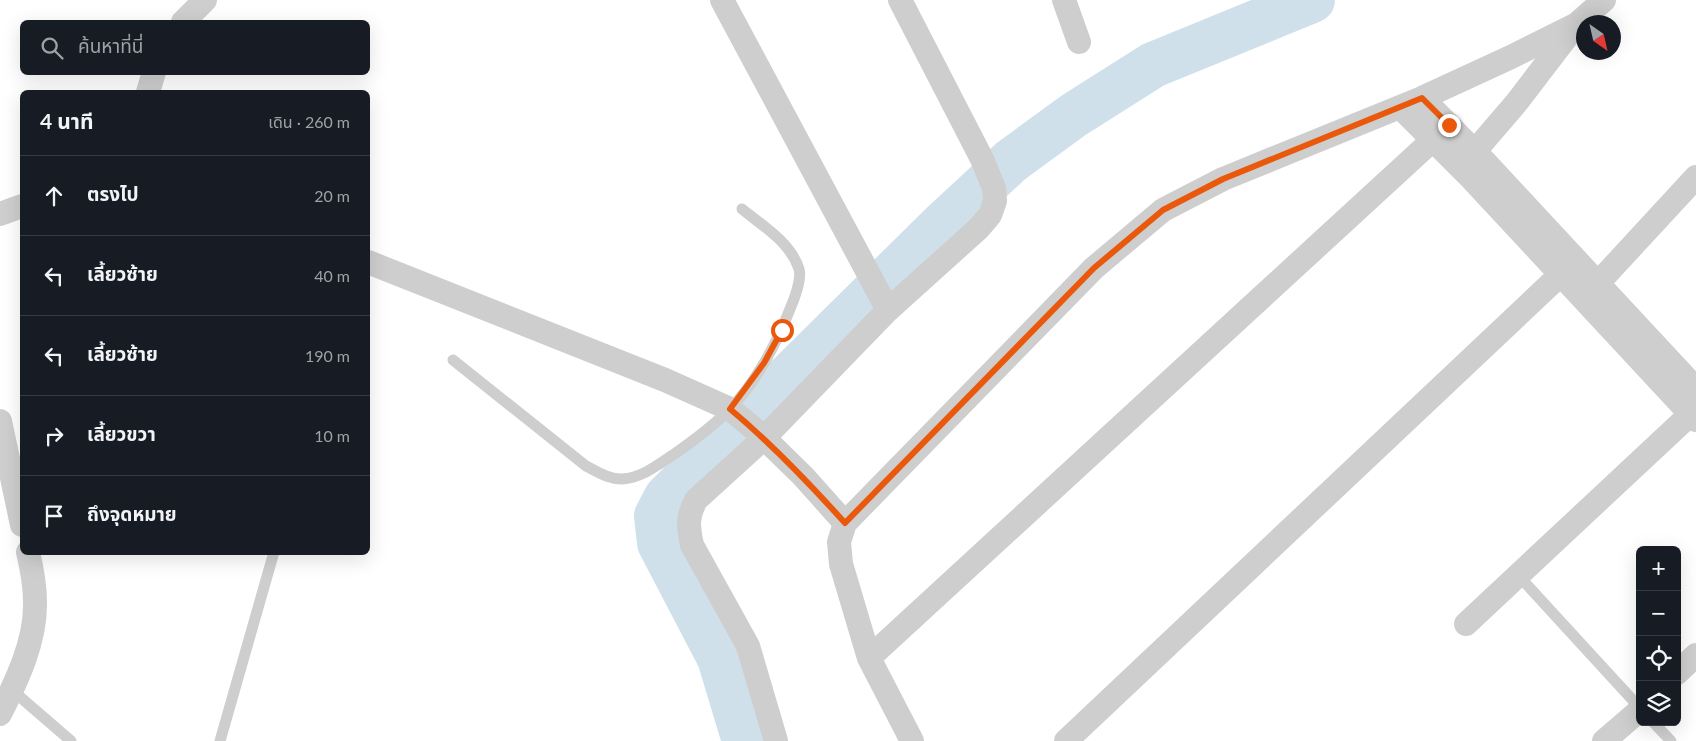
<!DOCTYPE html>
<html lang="th">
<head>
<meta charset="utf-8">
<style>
	:root { --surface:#171b24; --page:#20242c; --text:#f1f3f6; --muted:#9ea1a6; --line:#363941 }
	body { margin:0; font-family:Lato,"Noto Sans Thai",sans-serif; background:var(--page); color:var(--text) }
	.controls { position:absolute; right:15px; bottom:15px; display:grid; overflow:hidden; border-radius:8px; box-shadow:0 5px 20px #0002 }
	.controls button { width:45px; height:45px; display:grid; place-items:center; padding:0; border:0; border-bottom:1px solid var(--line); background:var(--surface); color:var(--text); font:25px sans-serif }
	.compass { position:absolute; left:1576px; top:15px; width:45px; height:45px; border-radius:50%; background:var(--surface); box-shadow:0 5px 20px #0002; rotate:146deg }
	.stop { position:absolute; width:15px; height:15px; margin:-11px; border:4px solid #ea580c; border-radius:50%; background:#fff }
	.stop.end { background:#ea580c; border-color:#fff; box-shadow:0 1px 5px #0008 }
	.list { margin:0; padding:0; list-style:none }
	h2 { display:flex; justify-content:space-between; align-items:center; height:65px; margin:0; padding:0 20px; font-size:21px }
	h2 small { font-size:16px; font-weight:400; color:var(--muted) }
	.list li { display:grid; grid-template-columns:32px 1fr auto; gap:15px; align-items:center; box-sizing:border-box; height:80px; padding:0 20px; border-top:1px solid var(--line) }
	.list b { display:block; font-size:19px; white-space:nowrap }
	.list em { font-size:16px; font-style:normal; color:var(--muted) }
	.icon { flex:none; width:28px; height:28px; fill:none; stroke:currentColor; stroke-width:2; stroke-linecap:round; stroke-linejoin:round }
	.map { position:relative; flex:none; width:1696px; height:741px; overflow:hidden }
	.search { position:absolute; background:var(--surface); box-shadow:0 5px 20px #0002; left:20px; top:20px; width:350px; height:55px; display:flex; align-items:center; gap:12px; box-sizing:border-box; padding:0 18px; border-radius:8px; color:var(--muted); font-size:19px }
	.panel { position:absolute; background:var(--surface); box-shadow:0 5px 20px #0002; left:20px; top:90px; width:350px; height:465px; border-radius:8px }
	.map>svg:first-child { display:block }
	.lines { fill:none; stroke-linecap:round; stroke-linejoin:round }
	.river { stroke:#cfe0eb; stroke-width:46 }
	.service { stroke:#cecece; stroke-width:11 }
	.minor { stroke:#cecece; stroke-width:24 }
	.route { stroke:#ea580c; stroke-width:6 }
</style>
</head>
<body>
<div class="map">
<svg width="1696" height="741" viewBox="0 0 1696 741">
	<rect width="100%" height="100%" fill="#fff"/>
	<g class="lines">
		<path class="river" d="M745 741 720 658 660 543 657 516 667 497 943 224 1011 161 1074 115 1153 65 1312 0"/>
		<path class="service" d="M453 360 586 466C598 472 608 479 622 479 642 478 657 465 673 455 693 441 712 427 729 410 755 384 777 343 790 309 794 300 802 279 799 269 791 243 763 226 742 209
			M1518 575 1640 708
			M12 690 71 741
			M1653 722 1671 741
			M220 741 274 552"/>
		<path class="minor" d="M722 0 888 310
			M1064 0 1079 42
			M183 22 205 0
			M148 92 154 72
			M1422 98 1486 163 1696 389
			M1400 107 1471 178 1696 420
			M1475 151 1517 102 1572 30
			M0 214 22 206
			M368 262 665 380 730 409 758 432 803 476 845 523 1094 268 1163 210 1223 179 1422 98 1511 57 1577 24 1604 0
			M1587 295 1696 177
			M0 421 22 525
			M845 523 839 542 841 564 869 658 912 741
			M1466 624 1696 409
			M869 658 1449 125
			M1677 673 1696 655
			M0 714C17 680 36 641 35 602 35 585 32 569 28 552
			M776 741 748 646 692 545C688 526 687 517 696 500L764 438 888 310 979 228 990 215 995 201 994 188 982 159 900 0
			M1066 741 1576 260
			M1604 741 1640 710"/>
	</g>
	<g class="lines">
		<path class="route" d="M782 330 764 363 730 409C772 444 809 483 845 523L1094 268 1163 210 1223 179 1422 98 1449 125"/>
	</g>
</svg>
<div class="controls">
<button>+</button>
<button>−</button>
<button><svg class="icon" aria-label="locate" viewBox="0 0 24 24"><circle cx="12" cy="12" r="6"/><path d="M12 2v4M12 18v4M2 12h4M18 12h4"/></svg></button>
<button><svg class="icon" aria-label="layers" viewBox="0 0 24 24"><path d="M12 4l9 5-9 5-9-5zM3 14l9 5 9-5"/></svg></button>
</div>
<svg class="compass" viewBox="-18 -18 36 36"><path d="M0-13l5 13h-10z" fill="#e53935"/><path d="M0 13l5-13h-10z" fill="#9ea1a6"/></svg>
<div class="stop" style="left:782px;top:330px"></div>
<div class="stop end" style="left:1449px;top:125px"></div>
<div class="search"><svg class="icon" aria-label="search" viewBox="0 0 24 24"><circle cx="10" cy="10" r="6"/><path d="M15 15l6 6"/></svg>ค้นหาที่นี่</div>
<section class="panel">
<h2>4 นาที<small>เดิน · 260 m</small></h2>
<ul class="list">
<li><svg class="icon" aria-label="ahead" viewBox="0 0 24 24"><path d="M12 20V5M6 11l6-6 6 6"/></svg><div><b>ตรงไป</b></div><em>20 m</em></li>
<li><svg class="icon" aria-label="left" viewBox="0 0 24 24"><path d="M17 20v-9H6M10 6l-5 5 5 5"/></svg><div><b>เลี้ยวซ้าย</b></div><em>40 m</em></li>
<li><svg class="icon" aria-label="left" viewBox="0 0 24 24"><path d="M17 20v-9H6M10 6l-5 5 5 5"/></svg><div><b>เลี้ยวซ้าย</b></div><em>190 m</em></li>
<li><svg class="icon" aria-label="right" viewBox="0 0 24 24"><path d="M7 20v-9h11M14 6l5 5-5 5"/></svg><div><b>เลี้ยวขวา</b></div><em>10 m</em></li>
<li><svg class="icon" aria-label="arrive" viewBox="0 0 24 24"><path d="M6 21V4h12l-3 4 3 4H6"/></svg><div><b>ถึงจุดหมาย</b></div></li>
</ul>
</section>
</div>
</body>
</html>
